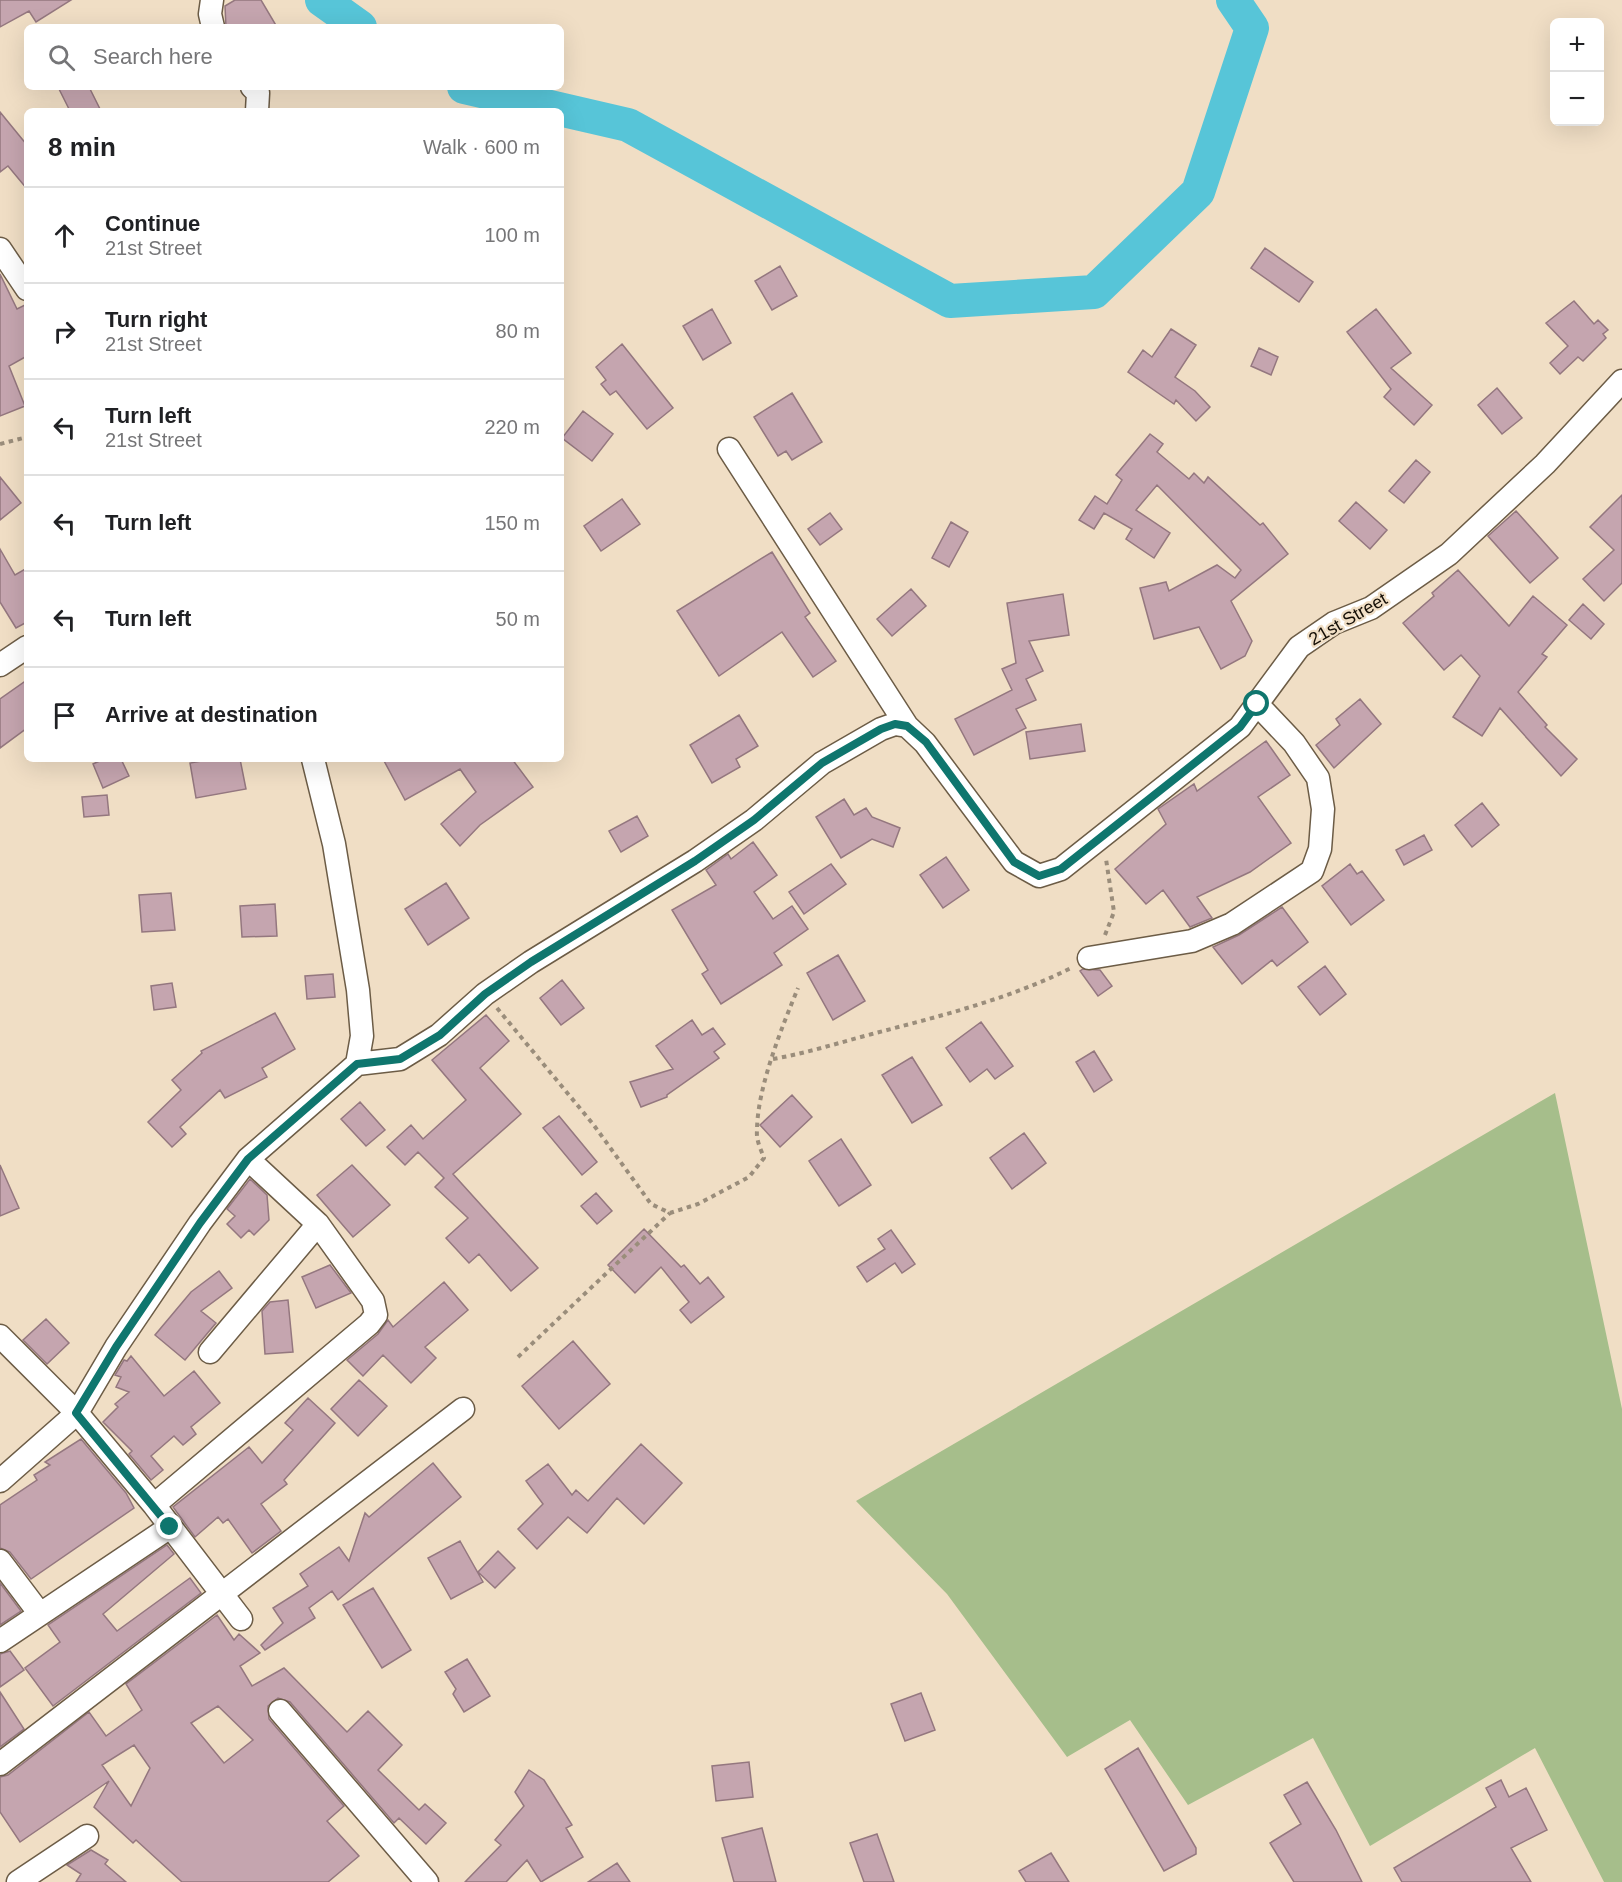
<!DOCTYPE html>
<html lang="en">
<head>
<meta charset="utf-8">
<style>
	:root { --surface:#fff; --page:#f6f6f6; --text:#202124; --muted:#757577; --line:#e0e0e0 }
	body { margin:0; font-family:Helvetica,sans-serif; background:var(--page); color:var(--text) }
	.controls { position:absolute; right:18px; top:18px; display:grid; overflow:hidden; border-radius:9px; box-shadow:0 6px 24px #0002 }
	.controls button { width:54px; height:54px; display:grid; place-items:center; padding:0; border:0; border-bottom:2px solid var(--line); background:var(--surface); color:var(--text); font:30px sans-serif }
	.stop { position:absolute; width:18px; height:18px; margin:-14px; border:4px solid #0f766e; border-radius:50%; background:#fff }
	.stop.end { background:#0f766e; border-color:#fff; box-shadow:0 2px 6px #0008 }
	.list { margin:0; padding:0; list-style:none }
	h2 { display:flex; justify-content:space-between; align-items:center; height:78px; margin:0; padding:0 24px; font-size:26px }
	h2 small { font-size:20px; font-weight:400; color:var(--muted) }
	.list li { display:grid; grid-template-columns:39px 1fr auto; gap:18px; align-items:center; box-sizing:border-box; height:96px; padding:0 24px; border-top:2px solid var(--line) }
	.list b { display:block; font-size:22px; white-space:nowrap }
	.list p { margin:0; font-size:20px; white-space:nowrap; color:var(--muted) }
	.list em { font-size:20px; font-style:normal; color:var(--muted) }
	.icon { flex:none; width:33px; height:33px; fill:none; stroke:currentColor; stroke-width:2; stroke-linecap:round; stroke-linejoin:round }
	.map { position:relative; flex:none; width:1622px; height:1882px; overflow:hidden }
	.search { position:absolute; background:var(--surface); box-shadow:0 6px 24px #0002; left:24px; top:24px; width:540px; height:66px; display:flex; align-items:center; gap:15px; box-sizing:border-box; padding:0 21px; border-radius:9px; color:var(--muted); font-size:22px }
	.panel { position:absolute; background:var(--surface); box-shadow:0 6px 24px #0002; left:24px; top:108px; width:540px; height:654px; border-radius:9px }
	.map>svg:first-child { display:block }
	.green { fill:#a6be8b }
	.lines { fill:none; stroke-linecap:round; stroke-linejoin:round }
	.river { stroke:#57c5d8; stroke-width:34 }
	.building { fill:#c5a5af; stroke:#94777f; stroke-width:1.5; fill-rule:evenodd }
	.minor-casing { stroke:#6c5c46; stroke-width:25 }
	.path { stroke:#9a8d7b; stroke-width:4; stroke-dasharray:4.5 4.5; stroke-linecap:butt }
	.minor { stroke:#fff; stroke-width:22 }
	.route { stroke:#0f766e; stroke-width:8 }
	.labels { text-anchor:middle; stroke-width:4.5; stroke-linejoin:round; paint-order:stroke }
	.street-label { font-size:18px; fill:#140e06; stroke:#f0dec5 }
</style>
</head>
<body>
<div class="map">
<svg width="1622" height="1882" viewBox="0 0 1622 1882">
	<rect width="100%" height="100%" fill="#f0dec5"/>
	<path class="green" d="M1555 1093 1622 1409V1882H1604L1535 1748 1370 1846 1313 1738 1188 1805 1130 1720 1067 1757 947 1594 856 1501Z"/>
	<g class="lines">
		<path class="river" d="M322 0 360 27
			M464 87 628 125 950 301 1094 292 1198 192 1252 28 1233 0"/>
	</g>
	<path class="building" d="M0 0H71L36 22 29 11 0 27Z
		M235 0H261L277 27H226L225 6Z
		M58 87H89L101 111H70Z
		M0 112 27 145V189L8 166 0 172Z
		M1265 248 1313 282 1299 302 1251 268Z
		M780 266 797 296 772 310 755 281Z
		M0 274 17 309 27 304V356L9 366 25 406 0 416Z
		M1574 301 1594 324 1598 320 1608 330 1603 334 1606 338 1583 361 1578 357 1560 374 1550 363 1568 346 1546 323Z
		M712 309 731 343 703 360 683 326Z
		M1376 309 1411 353 1391 368 1432 405 1414 425 1384 397 1391 389 1347 332Z
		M1171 329 1196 345 1175 377 1195 391 1210 407 1196 421 1176 400 1174 404 1128 372 1143 350 1152 357Z
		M622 344 673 408 647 429 616 391 610 395 601 384 606 380 596 367Z
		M1259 348 1278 357 1271 375 1251 366Z
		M1497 388 1522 418 1502 434 1478 405Z
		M792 393 822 442 792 460 786 451 778 456 754 417Z
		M583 411 613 434 592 461 562 438Z
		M1150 434 1163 444 1157 452 1189 479 1194 473 1204 483 1208 477 1260 525 1263 523 1288 554 1231 601 1252 641 1245 656 1221 669 1199 627 1154 639 1140 588 1166 582 1169 591 1217 565 1235 578 1241 570 1157 485 1136 510 1170 533 1154 558 1126 539 1132 529 1104 513 1094 529 1079 520 1095 496 1107 504 1122 480 1116 475Z
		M1416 460 1430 472 1404 503 1389 491Z
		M0 477 21 503 0 520Z
		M1622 495V583L1604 601 1583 579 1614 550 1590 527Z
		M622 499 640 524 601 551 584 526Z
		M1356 502 1387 530 1370 549 1339 521Z
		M1516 511 1558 558 1530 583 1488 536Z
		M830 513 842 529 820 545 808 529Z
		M951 522 968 532 949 567 932 558Z
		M0 549 15 575 27 568V622L16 628 0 602Z
		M772 552 810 613 805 617 836 661 813 677 782 632 719 676 677 611Z
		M1458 570 1509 626 1533 596 1567 625 1542 654 1547 657 1518 692 1547 725 1545 727 1577 759 1561 776 1500 708 1482 736 1453 717 1480 676 1461 655 1444 670 1403 623 1434 596 1432 593Z
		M911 589 926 606 892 636 877 619Z
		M1063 594 1069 635 1029 641 1043 671 1026 679 1036 700 1016 709 1026 728 974 755 955 719 1012 690 1002 669 1016 663 1007 603Z
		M1583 604 1604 624 1591 639 1569 620Z
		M27 680V728L0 748V699Z
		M1360 699 1381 724 1334 768 1316 745 1340 725 1336 719Z
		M739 715 758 746 736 759 740 767 712 783 690 745Z
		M1081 724 1085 751 1030 759 1026 732Z
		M1266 741 1290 775 1258 797 1291 843 1250 872 1197 897 1212 918 1190 927 1163 890 1146 904 1115 869 1166 824 1158 809 1194 784 1197 791Z
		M104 759H121L129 776 103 788 93 764Z
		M213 759H240L246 789 196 798 190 763Z
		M383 759H512L533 787 480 825 460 846 441 824 476 792 460 769 405 800Z
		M107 795 109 815 84 817 82 797Z
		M844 799 854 815 866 808 872 817 900 828 893 847 872 839 841 858 816 817Z
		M1482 803 1499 825 1472 847 1455 825Z
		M637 816 648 836 621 852 609 831Z
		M1424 835 1432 850 1404 865 1396 850Z
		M753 842 777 875 754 892 773 919 792 906 808 929 774 953 782 965 721 1004 702 974 708 970 672 910 716 885 706 870 728 854 731 859Z
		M946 857 969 890 943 908 920 875Z
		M831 864 846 884 804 914 789 892Z
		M1350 864 1357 874 1362 871 1384 900 1351 925 1322 886Z
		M446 883 469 918 428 945 405 909Z
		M171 893 175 930 142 932 139 895Z
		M275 904 277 936 242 937 240 906Z
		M1282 907 1308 942 1277 966 1272 960 1242 984 1213 947 1239 935Z
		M838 955 865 1001 833 1020 807 973Z
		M1325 966 1346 994 1320 1015 1298 987Z
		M1083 969 1100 970 1112 986 1098 996 1080 971Z
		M333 974 335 997 307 999 305 976Z
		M562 980 584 1008 561 1025 540 998Z
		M172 983 176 1007 154 1010 151 986Z
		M275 1013 295 1049 262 1068 267 1077 225 1098 220 1090 180 1127 186 1134 172 1147 148 1122 181 1090 172 1080 202 1053 201 1051Z
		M486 1015 509 1041 480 1068 521 1114 453 1174 538 1268 511 1291 479 1254 469 1263 446 1238 468 1218 435 1187 444 1178 418 1152 405 1165 387 1147 411 1125 423 1139 466 1100 432 1060Z
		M692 1020 702 1035 713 1028 725 1044 714 1052 719 1058 667 1095V1097L641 1107 630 1082 673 1069 656 1046Z
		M981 1022 1013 1066 995 1079 987 1069 970 1082 946 1048Z
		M1094 1051 1112 1080 1094 1092 1076 1062Z
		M912 1057 942 1105 912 1123 882 1075Z
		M792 1095 812 1117 780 1147 760 1125Z
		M360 1102 385 1130 366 1146 341 1119Z
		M559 1116 597 1162 582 1175 543 1128Z
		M1024 1133 1046 1163 1012 1189 990 1158Z
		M841 1139 871 1185 839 1206 809 1161Z
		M0 1165 19 1208 0 1216Z
		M352 1165 390 1205 353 1237 317 1195Z
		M250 1179 267 1195 269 1220 254 1235 249 1230 241 1238 227 1224 235 1216 227 1209Z
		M596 1193 612 1211 597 1224 581 1206Z
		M644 1229 681 1267 684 1265 700 1284 708 1277 724 1297 691 1323 680 1310 689 1302 661 1267 635 1293 608 1265Z
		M891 1230 915 1264 902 1273 895 1263 867 1282 857 1267 885 1249 878 1239Z
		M330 1265 351 1293 316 1308 302 1277Z
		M219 1271 232 1288 201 1311 216 1323 185 1360 155 1335 191 1292Z
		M444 1282 468 1310 425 1347 436 1358 411 1383 383 1355 363 1376 347 1360 378 1334 388 1320 393 1327Z
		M288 1300 293 1352 265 1354 262 1311 270 1302Z
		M46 1319 69 1343 47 1364 23 1340Z
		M573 1341 610 1384 559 1429 522 1386Z
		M131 1356 164 1396 194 1371 220 1403 191 1427 196 1434 183 1445 174 1436 151 1456 163 1470 151 1480 129 1454 132 1451 103 1422 118 1407 115 1404 129 1392 116 1387 121 1377 115 1375 124 1360 127 1361Z
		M359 1380 387 1406 358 1436 331 1409Z
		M308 1398 335 1423 284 1480 287 1484 261 1504 281 1531 252 1553 228 1519 223 1523 218 1517 195 1537 173 1507 249 1447 262 1463 293 1430 285 1423Z
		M81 1439 126 1493 134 1508 31 1579 10 1552 0 1548V1505L37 1480 34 1475 50 1465 45 1462Z
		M641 1444 682 1483 644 1524 617 1498 587 1533 568 1517 537 1549 518 1529 543 1504 526 1481 548 1464 572 1495 576 1490 588 1501Z
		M433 1463 461 1497 338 1600 332 1591 309 1608 315 1618 265 1650 261 1645 283 1623 273 1608 308 1586 300 1574 339 1547 349 1561 365 1513 369 1517Z
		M460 1541 483 1582 451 1599 428 1558Z
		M167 1545 174 1554 103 1614 117 1631 190 1578 201 1593 53 1706 25 1668 60 1642 48 1625Z
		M498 1551 515 1568 495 1588 478 1572Z
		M0 1583 21 1611 0 1625Z
		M373 1588 411 1650 382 1668 343 1605Z
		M217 1615 234 1640 239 1634 260 1653 240 1666 252 1686 284 1668 347 1732 368 1711 402 1745 378 1770 419 1810 425 1804 446 1823 426 1844 399 1818 394 1823 290 1702 278 1698 268 1706 269 1719 344 1806 327 1821 359 1856 328 1882H182L136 1840 133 1843 94 1807 109 1781 20 1842 0 1812V1777L8 1775 89 1712 106 1736 142 1710 126 1684ZM218 1706 253 1740 224 1763 191 1723ZM134 1745 150 1768 131 1806 102 1765Z
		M10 1651 24 1670 0 1687V1654Z
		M467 1659 490 1696 464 1712 453 1694 456 1689 445 1672Z
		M0 1692 24 1729 0 1747Z
		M921 1693 935 1730 905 1741 891 1704Z
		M1138 1748 1196 1848V1854L1164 1871 1105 1769Z
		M749 1762 753 1797 716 1801 712 1766Z
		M529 1770 544 1780 572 1825 566 1828 583 1857 541 1882 527 1860 506 1882H465L501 1845 495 1840 524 1806 515 1792Z
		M1501 1780 1509 1797 1526 1788 1547 1830 1511 1848 1531 1882H1402L1394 1868 1496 1807 1486 1788Z
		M1307 1782 1336 1830 1362 1882H1294L1270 1843 1301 1824 1284 1795Z
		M762 1828 776 1882H734L722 1838Z
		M877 1834 894 1882H864L850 1843Z
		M91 1850 108 1860 105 1864 126 1882H76L81 1874 67 1865Z
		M1051 1853 1069 1882H1026L1019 1871Z
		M617 1863 630 1882H588Z"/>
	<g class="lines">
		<defs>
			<path id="minor" d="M212 0 210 14 213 27
				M252 87 258 93 257 111
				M0 249 27 289
				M729 449 907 726
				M0 665 27 647
				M1089 958 1192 941 1232 924 1312 871 1320 849 1323 809 1318 778 1294 743 1257 704
				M357 1064 400 1059 439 1035 485 994 531 962 695 861 754 820 822 763 881 729 895 724 907 726 925 743 1014 862 1039 876 1061 869 1240 727 1299 647 1334 623 1371 608 1449 554 1545 464 1622 381
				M0 1336 77 1413 154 1505 241 1619
				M210 1352 318 1224
				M0 1481 77 1413 116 1347 200 1223 248 1159 357 1064 362 1036 358 990 334 844 313 759
				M154 1505 369 1324 376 1315 373 1301 318 1224 248 1159
				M0 1561 40 1614
				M0 1641 170 1527
				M280 1711 427 1882
				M0 1764 463 1409
				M18 1882 87 1836"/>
		</defs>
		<use href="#minor" class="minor-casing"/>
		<path class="path" d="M0 444 27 437
			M1105 935 1114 912 1106 859
			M497 1008 593 1124 651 1204 670 1213 698 1204 749 1177 764 1158C761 1150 756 1140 757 1131 757 1088 782 1027 798 988
			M773 1059C807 1053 838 1043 872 1034 940 1016 1010 999 1073 967
			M518 1357 670 1213"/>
		<use href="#minor" class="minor"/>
	</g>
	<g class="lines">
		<path class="route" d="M170 1527 76 1413 116 1347 200 1223 248 1159 357 1064 400 1059 440 1035 485 994 531 962 695 861 754 820 822 763 881 729 895 724 907 726 926 742 1014 862 1039 876 1061 869 1240 727 1257 704"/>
	</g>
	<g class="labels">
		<g class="street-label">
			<text transform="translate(1348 619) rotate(-30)" y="6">21st Street</text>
		</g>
	</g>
</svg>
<div class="controls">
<button>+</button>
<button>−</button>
</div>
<div class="stop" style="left:1257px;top:704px"></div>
<div class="stop end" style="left:170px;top:1527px"></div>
<div class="search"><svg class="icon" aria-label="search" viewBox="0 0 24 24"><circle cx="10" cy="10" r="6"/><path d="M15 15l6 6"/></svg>Search here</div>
<section class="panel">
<h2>8 min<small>Walk · 600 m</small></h2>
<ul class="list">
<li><svg class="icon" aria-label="ahead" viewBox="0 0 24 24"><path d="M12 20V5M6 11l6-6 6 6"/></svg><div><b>Continue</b><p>21st Street</p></div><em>100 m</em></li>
<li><svg class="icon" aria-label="right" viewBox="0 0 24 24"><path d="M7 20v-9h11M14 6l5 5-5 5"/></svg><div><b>Turn right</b><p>21st Street</p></div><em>80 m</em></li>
<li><svg class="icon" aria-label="left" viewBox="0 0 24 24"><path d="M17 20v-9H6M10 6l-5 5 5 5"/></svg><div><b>Turn left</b><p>21st Street</p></div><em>220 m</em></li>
<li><svg class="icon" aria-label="left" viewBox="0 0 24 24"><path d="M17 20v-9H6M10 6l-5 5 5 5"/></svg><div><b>Turn left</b></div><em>150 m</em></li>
<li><svg class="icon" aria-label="left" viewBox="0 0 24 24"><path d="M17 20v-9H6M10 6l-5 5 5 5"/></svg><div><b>Turn left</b></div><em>50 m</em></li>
<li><svg class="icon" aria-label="arrive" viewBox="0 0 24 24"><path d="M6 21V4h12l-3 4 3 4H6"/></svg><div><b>Arrive at destination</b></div></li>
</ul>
</section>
</div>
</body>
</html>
